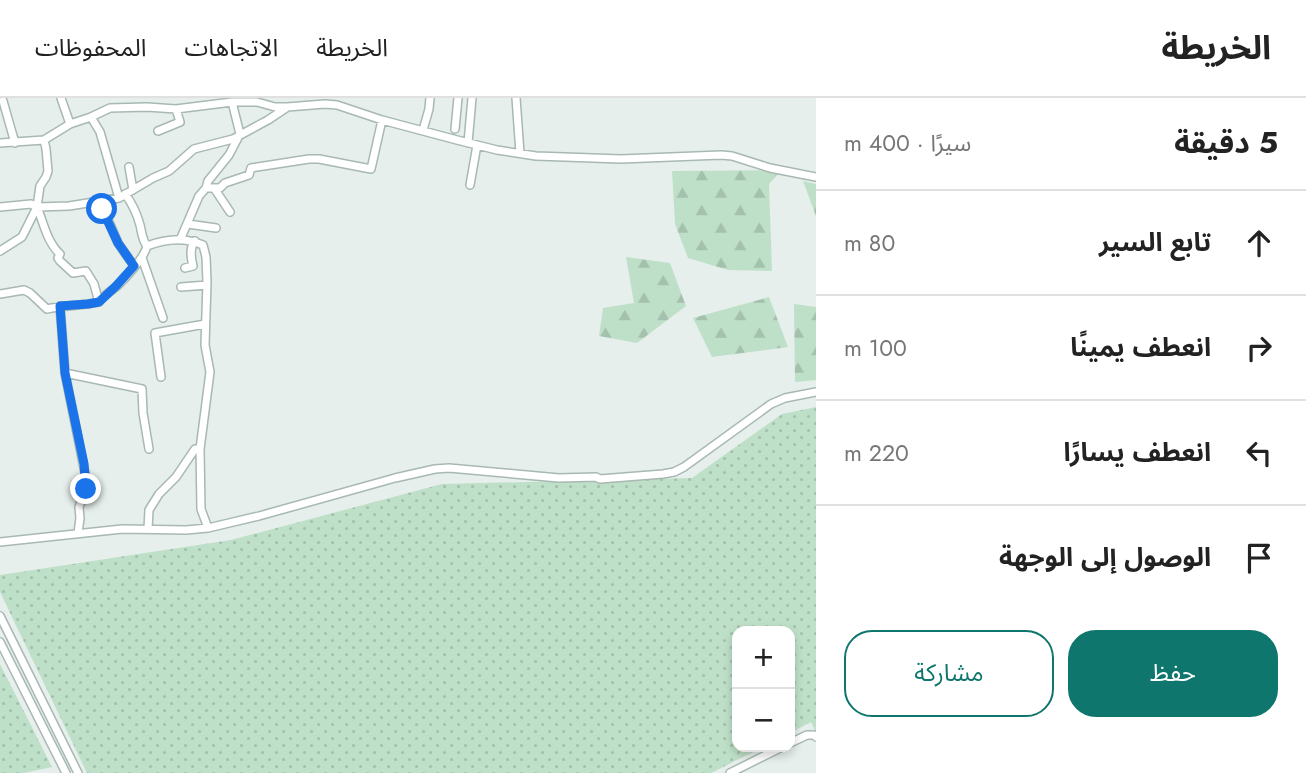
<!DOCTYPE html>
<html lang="ar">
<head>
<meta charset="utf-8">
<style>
	:root { --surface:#fff; --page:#f6f6f6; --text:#222; --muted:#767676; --line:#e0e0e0; --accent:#0f766e }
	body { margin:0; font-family:Jost,"Noto Sans Arabic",sans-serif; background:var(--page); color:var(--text); direction:rtl }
	.controls { position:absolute; right:21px; bottom:21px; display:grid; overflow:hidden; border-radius:14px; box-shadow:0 4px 10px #0003 }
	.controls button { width:63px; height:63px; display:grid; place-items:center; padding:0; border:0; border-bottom:2px solid var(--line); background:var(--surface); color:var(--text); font:35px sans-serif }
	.stop { position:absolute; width:21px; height:21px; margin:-16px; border:5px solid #1a73e8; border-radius:50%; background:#fff }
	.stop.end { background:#1a73e8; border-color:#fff; box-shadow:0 2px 7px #0008 }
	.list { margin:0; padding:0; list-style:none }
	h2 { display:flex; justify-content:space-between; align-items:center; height:91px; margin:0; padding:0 28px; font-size:30px }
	h2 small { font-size:23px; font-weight:400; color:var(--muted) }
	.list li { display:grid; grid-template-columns:46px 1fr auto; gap:21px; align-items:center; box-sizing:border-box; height:105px; padding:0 28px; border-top:2px solid var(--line) }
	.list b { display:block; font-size:26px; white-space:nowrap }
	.list em { font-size:23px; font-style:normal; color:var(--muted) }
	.actions { display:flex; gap:14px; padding:21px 28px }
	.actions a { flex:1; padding:16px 0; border:2px solid var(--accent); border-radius:28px; text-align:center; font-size:24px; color:var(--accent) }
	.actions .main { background:var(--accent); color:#fff }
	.icon { flex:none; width:38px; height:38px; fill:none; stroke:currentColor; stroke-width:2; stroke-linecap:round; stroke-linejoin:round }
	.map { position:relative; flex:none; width:816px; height:675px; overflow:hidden; direction:ltr }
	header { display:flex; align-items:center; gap:42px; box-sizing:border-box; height:98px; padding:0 35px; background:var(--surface); border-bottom:2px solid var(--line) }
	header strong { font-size:33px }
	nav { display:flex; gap:38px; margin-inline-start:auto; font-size:24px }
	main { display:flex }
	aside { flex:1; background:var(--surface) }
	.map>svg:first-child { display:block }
	.grass { fill:url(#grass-dots) }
	.forest { fill:url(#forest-firs) }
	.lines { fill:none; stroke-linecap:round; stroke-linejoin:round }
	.minor-casing { stroke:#a8b8b2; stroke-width:10 }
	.minor { stroke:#fff; stroke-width:7 }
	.route { stroke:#1a73e8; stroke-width:9 }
</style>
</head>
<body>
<header>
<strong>الخريطة</strong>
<nav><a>الخريطة</a><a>الاتجاهات</a><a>المحفوظات</a></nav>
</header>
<main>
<aside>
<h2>5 دقيقة<small>سيرًا · 400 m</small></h2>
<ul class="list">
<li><svg class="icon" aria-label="ahead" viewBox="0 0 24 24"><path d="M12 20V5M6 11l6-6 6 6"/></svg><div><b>تابع السير</b></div><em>80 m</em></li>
<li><svg class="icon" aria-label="right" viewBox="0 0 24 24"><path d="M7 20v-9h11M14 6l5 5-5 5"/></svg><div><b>انعطف يمينًا</b></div><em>100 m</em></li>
<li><svg class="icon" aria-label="left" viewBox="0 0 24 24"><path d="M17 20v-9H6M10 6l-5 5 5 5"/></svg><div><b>انعطف يسارًا</b></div><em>220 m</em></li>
<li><svg class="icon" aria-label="arrive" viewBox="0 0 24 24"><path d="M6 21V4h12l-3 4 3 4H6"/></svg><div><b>الوصول إلى الوجهة</b></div></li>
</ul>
<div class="actions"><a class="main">حفظ</a><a>مشاركة</a></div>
</aside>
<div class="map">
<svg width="816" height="675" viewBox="0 0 816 675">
	<defs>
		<pattern id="grass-dots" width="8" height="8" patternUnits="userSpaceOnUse" patternTransform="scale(1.75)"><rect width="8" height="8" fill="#bfe0c8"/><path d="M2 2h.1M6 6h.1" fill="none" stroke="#a4c1ad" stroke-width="1.8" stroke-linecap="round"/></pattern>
		<pattern id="forest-firs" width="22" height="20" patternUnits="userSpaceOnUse" patternTransform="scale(1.75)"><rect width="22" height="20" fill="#bfe0c8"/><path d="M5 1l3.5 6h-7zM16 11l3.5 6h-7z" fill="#a4c1ad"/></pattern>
	</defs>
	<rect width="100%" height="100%" fill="#e6efeb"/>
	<path class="grass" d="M816 309V634L811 624 790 635V533H737V649H763L711 675H87L0 494V477L231 442 442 386 692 380 782 316Z
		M0 566 52 669 24 675H0Z"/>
	<path class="forest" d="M781 72 769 86 772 173 728 172 688 160 675 126 672 73Z
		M803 83 816 86V118Z
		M626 159 670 165 686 208 637 245 599 238 603 210 634 205Z
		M769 199 788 249 712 259 693 220Z
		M794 206 816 209V282L795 284Z"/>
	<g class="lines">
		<defs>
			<path id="minor" d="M61 0 70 26 91 19 110 10 147 9 176 11 232 4H257L275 9H287L325 6 337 7 382 22 457 42 497 52 536 58 621 61 721 57 732 58 770 70 816 79
				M516 0 520 55
				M3 3 15 45
				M91 19 100 34 119 100
				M455 31 458 0
				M423 32 429 11 430 0
				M158 33 180 24 176 11
				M0 45 44 42 70 26
				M468 45 472 0
				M129 69 133 92
				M470 87 477 47
				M206 90H220L225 85 249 77 251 70 309 61H319L371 71 382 22
				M214 90 230 114
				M125 96C132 105 137 116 140 127 142 135 142 142 147 148
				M100 103 118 145 134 168
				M0 109 31 106 37 109 69 108 119 100 153 80 169 73 194 51 233 41 268 22 286 10
				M37 109C44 126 47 144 60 156L58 160 60 163 73 175 86 173 94 186 99 204
				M188 126 216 130
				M180 142 199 98 206 90 208 83 229 57 240 36 232 4
				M0 153 22 139 37 109 40 88 46 79 48 73 46 51 44 42
				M142 160 163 220
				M185 170 193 168C191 160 189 150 195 143
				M181 189 207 187
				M0 196 24 192 30 195 47 211C64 207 82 208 99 204 104 197 110 194 116 189 126 180 144 160 147 148 165 141 185 139 203 147L206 159 207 184 205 247 210 274 200 351 201 411 208 430
				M60 208 65 275 86 380V391L79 409 80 420 78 435
				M65 275 142 291 143 315 149 351
				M161 279 155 235 205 226
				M148 431 149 412 159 396 176 379 195 351H200
				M0 444 122 431 186 432 208 430 259 418 395 380 435 371 449 370 559 380 596 379 600 381 663 376 674 374 684 369 771 306 785 300 816 294
				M0 518 78 675
				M0 544 66 675
				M790 645 807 637H814L816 639
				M730 675 782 649"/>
		</defs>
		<use href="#minor" class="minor-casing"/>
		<use href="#minor" class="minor"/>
	</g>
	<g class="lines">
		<path class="route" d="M86 391 84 366 65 275 60 208 88 206 99 204 116 188 134 168 118 145 102 111"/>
	</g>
</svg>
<div class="controls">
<button>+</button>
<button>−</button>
</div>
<div class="stop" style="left:102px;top:111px"></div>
<div class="stop end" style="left:86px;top:391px"></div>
</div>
</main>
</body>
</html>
